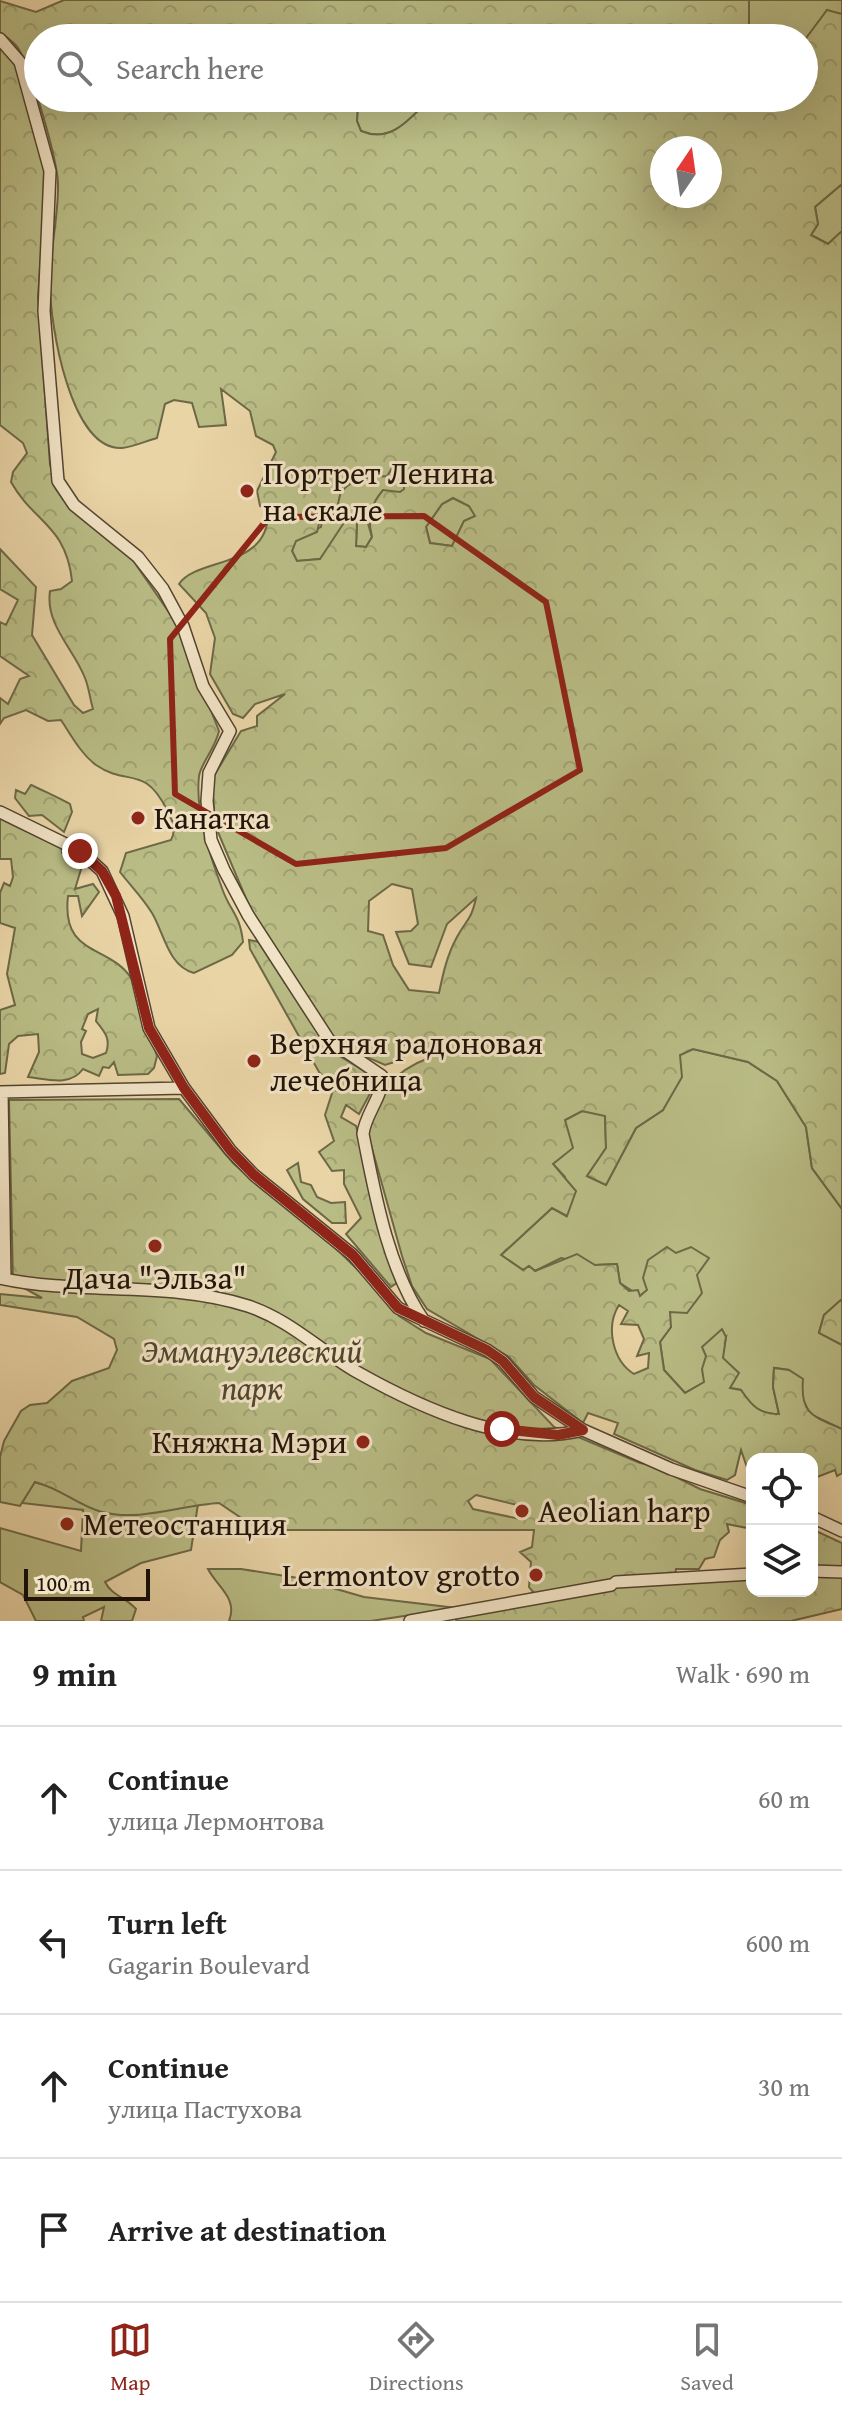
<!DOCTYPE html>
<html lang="en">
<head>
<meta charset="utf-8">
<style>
	:root { --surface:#fff; --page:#f2f2f2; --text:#222; --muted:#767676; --line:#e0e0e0; --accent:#8f2418 }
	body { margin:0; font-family:"Gentium Book Plus",serif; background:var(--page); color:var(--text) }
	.controls { position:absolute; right:24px; bottom:24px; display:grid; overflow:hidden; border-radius:16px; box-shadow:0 8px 32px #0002 }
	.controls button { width:72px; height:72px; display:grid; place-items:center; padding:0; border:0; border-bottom:2px solid var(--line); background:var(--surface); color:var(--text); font:40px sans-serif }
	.compass { position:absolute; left:650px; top:136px; width:72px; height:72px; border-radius:50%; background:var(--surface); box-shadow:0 8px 32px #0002; rotate:13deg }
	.scale { position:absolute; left:24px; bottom:20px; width:126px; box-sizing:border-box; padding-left:8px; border:4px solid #211408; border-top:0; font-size:22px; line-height:28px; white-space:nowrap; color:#211408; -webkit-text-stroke:6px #f1e3c5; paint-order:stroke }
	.stop { position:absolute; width:24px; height:24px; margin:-18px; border:6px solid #8f2418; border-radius:50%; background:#fff }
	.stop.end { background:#8f2418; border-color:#fff; box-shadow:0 2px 8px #0008 }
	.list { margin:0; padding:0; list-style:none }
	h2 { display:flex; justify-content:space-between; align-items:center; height:104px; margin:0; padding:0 32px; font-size:34px }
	h2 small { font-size:26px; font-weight:400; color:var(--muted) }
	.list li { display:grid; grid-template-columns:52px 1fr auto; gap:24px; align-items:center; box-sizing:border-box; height:144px; padding:0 32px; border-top:2px solid var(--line) }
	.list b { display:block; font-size:30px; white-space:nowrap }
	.list p { margin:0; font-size:26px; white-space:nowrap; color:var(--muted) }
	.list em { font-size:26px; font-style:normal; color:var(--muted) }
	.icon { flex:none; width:44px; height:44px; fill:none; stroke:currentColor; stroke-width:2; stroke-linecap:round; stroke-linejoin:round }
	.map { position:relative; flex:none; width:842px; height:1621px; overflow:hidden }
	.search { position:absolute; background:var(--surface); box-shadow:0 8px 32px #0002; left:24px; right:24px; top:24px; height:88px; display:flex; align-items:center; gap:20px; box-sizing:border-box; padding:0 28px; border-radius:44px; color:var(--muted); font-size:30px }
	.sheet { height:680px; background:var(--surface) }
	nav { display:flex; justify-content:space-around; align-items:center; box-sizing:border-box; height:112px; border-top:2px solid var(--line); background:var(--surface); font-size:22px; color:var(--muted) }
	nav a { display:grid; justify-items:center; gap:4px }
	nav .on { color:var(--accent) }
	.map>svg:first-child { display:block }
	.grass { fill:#b9bc85; stroke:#6d6846; stroke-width:2 }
	.forest { fill:url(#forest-crowns); stroke:#6d6846; stroke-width:2; fill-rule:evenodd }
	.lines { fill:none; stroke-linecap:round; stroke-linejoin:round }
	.minor-casing { stroke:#534430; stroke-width:14 }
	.minor { stroke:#f1e3c5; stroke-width:11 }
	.route { stroke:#8f2418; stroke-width:10 }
	.marked { fill:none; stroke:#8f2418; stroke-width:6; stroke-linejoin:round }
	.poi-dot { fill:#8f2418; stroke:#f1e3c5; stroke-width:3 }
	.labels { text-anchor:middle; stroke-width:6; stroke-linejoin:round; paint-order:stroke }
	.poi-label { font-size:32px; fill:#211408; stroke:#f1e3c5; text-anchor:start }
	.park-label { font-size:32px; font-style:italic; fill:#4f462e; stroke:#f1e3c5 }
</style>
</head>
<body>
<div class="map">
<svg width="842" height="1621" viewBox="0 0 842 1621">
	<defs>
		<pattern id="forest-crowns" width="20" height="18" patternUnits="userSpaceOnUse" patternTransform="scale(2)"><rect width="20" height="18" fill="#b9bc85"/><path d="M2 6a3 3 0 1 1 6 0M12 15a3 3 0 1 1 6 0" fill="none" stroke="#9fa171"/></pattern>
	</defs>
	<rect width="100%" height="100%" fill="#e9d4a6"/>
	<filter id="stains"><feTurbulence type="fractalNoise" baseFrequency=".0025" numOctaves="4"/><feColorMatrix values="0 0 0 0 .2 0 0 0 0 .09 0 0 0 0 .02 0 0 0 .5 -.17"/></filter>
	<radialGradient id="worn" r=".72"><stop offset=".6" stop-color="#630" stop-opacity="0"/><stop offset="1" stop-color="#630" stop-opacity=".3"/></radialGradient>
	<path class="grass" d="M749 0H842V14L827 11 804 41V38H758L749 27Z
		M358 98H431C410 118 392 144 361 131L357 121Z
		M842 184V231L828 244 811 235 818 224 815 207Z
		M395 462 405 467V489L367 520 372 537 366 547 356 546 357 523 320 559 297 561 292 551 296 540 321 527C321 513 328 509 336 498 351 478 362 477 387 476Z
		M453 498 469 506 476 516 464 521 452 546 430 543 426 527 442 504Z
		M693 1049 748 1062 777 1081 806 1127 812 1168 842 1209V1299L824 1315 819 1332 842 1345V1429L810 1414 789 1370 774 1368 773 1387 779 1414C759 1414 752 1407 741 1390L730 1388 722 1358 726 1337C711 1352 701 1360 705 1382L685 1393 664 1370 660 1342 671 1327 647 1290 640 1296 620 1283 617 1264 595 1265 561 1258 535 1271 529 1266 523 1270 501 1255 552 1208 566 1216 565 1177 553 1164 565 1120 582 1111 605 1115 606 1148 587 1176 606 1185 636 1128 663 1110 680 1055Z
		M34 1482 59 1489 103 1512 133 1515 198 1504 191 1550 141 1563 105 1582C112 1596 126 1597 136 1609L132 1621H101L104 1607 83 1617 84 1621H36L23 1595 0 1582V1528L81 1551 83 1510 22 1503Z
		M208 1569H241L298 1578 364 1597 457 1608 371 1621H229C238 1598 218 1588 208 1569Z"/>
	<path class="forest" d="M64 0H749V27L758 38H38V98H358L357 121 361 131C392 144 410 118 431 98H804V41L827 10 842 14V184L815 207 818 224 811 235 828 244 842 231V1209L812 1168 806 1127 777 1081 748 1062 693 1049 680 1055 682 1077 663 1110 636 1128 606 1185 587 1176 606 1148 605 1116 582 1111 565 1120 573 1148 553 1164 576 1191 567 1216 552 1208 501 1255 523 1270 529 1266 535 1271 577 1254 595 1265 617 1264 620 1283 629 1291 638 1290 640 1296 647 1290 643 1278 648 1260 667 1247 676 1253 691 1247 709 1258 697 1275 702 1293 687 1313 670 1312 671 1327 660 1342 664 1370 685 1393 704 1382 702 1369 706 1356 702 1347 722 1329 726 1337 723 1358 739 1373 730 1388 741 1390C752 1406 759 1414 779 1414L773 1387 774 1368 789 1370 803 1379C800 1415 813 1416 842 1429V1473L837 1476 835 1470 812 1479V1459H752V1482L741 1450 735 1475 727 1480 695 1470 614 1434 618 1423 588 1413 583 1423 534 1385 509 1357 427 1309 412 1286 402 1256 368 1134C371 1097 395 1070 429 1058L422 1039 400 1046 404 1059 385 1065 346 1048 335 1039 250 908 215 825 212 779 241 731 257 726V716L285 694 255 704 243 718 233 714 210 674 215 638 206 613 179 584C197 557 270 569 268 511L260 506 257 491 276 452 273 445 256 436 250 411 221 389 226 425 199 427 192 403 174 400 165 404 157 438C146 441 133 447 122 448 70 451 50 323 50 286 49 252 59 217 58 183 57 159 31 68 18 48 14 42 6 37 0 32V1L36 12ZM662 148H710V196H662ZM396 462 405 467 404 489 400 492 383 490C370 506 367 517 372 537L366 547 356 546 357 523 349 515 320 559 297 561 292 551 296 541 317 532 321 516 337 508 342 487 357 478 387 476ZM453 498 469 506 475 516 464 521 452 546 430 543 426 527 442 504ZM392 884 412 889 418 924 411 931 396 932 409 964 431 967 447 924 476 898C471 921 466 920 457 937 447 955 443 974 439 993L409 990 393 965 383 935 368 931 369 901ZM619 1305 628 1311 621 1324 638 1325 644 1339 637 1356 649 1353 648 1368 634 1374C613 1361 605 1327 619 1305Z
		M0 45 16 63 40 144 46 179 38 297 50 464 56 489 70 508 132 559 177 624 219 731C215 749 201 763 199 776 195 812 210 856 223 891 231 912 240 915 243 942L232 955 194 973C168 966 164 933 152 913 143 898 130 885 120 872L126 853 171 840C177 829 172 820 167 810 144 764 128 787 96 765 81 754 71 735 61 720L48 721 26 710 4 718 0 724V698L8 704 20 679 29 676 0 656V622L6 625 18 600 0 589V549L36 587 32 635 74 705 83 713 93 709C90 699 89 688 85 678 74 649 45 625 50 591L61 589 72 581C66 525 34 523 11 482L13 472 27 453 23 443 0 425Z
		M31 785C34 786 67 802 70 804L72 812 64 832 42 815 29 816 15 798 16 790 25 794Z
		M0 817 61 844 62 853 82 866 75 889 93 884 99 892 82 916 78 896H68C61 957 109 944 131 978 144 999 149 1032 157 1056L154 1068 148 1074 118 1075 114 1062 109 1068 103 1067 99 1076 83 1069C70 1087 47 1079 28 1077L39 1052 38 1034 18 1036 9 1044 5 1073 0 1074V1010L15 1005 7 974 15 928 0 923V893L4 883 10 886 13 877 11 859H0ZM98 1009 96 1021C105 1032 111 1039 106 1053L93 1058 82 1054 81 1042 86 1031 82 1029 88 1014Z
		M249 940 260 942 328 1048C342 1060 359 1064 372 1078L373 1088 359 1114 346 1105 341 1117 356 1126 398 1282 391 1287 346 1234 361 1218 344 1184V1170L332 1171 319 1152 334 1141 325 1115 334 1087 319 1072 250 949Z
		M179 1099 233 1163 263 1190 312 1225 364 1276 399 1316 426 1333 490 1359 554 1427 640 1463 652 1465 700 1489 752 1505V1529L727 1524 729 1532 720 1540 714 1557 705 1559 699 1569H676L675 1575 752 1579V1591H812V1529L842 1543V1609L791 1621H456L457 1617 540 1601 529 1587 531 1562 520 1552 532 1547 534 1530H259L219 1503C182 1505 139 1522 102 1512 79 1506 62 1489 35 1482L20 1506 0 1502V1457L4 1441 21 1411 30 1405 47 1403 72 1381 109 1368 117 1350 114 1339 77 1317 0 1305V1294L42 1298 13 1282 9 1100ZM476 1495 525 1507 527 1514 520 1519 473 1509 468 1501Z
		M298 1163 301 1182 311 1185 317 1197 331 1203 345 1202 346 1223H332L303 1199 287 1170Z
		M842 1299V1345L819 1333 824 1315Z"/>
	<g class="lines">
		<defs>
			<path id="minor" d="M0 39 20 62 50 171 44 311 58 481 74 505 138 557 163 589 183 626 203 686 230 731 209 773 207 801 211 840 224 870 248 915 329 1040 382 1076C384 1095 365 1114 363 1134 375 1195 388 1269 424 1321
				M0 812 80 851 102 871 123 916 149 1028 184 1088 230 1150 254 1175 353 1255 398 1308 487 1350 503 1361 534 1397 583 1430 671 1469 752 1497
				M0 1092 184 1088
				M2 1092 5 1279
				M0 1278C81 1296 167 1280 248 1306 290 1320 319 1350 357 1372 421 1408 509 1449 583 1430
				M812 1517 842 1531
				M812 1571 842 1572
				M616 1582 752 1574
				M410 1621 611 1585"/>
		</defs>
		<use href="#minor" class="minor-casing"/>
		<use href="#minor" class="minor"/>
	</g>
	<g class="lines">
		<path class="route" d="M80 851 102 871 116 896 149 1028 184 1088 230 1150 254 1175 353 1255 398 1308 487 1350 503 1361 534 1397 583 1430 558 1435 502 1429"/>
	</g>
	<path class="marked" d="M424 516 546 602 580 770 446 848 296 864 175 794 170 639 269 517Z"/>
	<g class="poi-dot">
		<circle cx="247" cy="491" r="8"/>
		<circle cx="138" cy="818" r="8"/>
		<circle cx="254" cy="1061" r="8"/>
		<circle cx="155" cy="1246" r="8"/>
		<circle cx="363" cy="1442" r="8"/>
		<circle cx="522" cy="1511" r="8"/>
		<circle cx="67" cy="1524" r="8"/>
		<circle cx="536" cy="1575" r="8"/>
	</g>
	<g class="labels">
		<g class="poi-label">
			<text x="263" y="484">Портрет Ленина<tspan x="263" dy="37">на скале</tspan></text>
			<text x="154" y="829">Канатка</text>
			<text x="270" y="1054">Верхняя радоновая<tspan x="270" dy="37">лечебница</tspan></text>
			<text x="155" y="1289" text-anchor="middle">Дача "Эльза"</text>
			<text x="347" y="1453" text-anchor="end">Княжна Мэри</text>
			<text x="538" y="1522">Aeolian harp</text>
			<text x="83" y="1535">Метеостанция</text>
			<text x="520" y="1586" text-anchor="end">Lermontov grotto</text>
		</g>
		<g class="park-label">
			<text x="252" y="1362">Эммануэлевский<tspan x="252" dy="37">парк</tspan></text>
		</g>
	</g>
	<rect width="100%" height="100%" filter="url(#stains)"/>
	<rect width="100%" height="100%" fill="url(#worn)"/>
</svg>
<div class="controls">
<button><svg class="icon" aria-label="locate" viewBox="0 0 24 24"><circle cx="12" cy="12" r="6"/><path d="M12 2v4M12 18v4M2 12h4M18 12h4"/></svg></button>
<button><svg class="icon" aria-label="layers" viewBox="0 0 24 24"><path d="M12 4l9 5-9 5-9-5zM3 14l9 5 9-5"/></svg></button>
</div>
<svg class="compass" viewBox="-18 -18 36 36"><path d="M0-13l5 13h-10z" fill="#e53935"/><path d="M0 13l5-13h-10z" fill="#767676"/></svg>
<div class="scale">100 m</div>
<div class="stop" style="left:502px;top:1429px"></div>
<div class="stop end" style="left:80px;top:851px"></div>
<div class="search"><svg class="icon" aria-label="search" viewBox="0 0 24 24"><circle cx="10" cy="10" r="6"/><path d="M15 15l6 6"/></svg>Search here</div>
</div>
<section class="sheet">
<h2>9 min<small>Walk · 690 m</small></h2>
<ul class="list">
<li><svg class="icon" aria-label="ahead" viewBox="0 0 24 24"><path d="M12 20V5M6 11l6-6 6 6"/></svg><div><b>Continue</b><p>улица Лермонтова</p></div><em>60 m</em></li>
<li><svg class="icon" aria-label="left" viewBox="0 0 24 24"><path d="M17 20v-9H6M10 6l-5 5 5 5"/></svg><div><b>Turn left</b><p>Gagarin Boulevard</p></div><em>600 m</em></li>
<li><svg class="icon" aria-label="ahead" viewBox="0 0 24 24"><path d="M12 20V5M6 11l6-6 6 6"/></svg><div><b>Continue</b><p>улица Пастухова</p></div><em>30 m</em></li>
<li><svg class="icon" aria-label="arrive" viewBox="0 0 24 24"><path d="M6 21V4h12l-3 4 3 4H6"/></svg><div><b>Arrive at destination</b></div></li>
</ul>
</section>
<nav>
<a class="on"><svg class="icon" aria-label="map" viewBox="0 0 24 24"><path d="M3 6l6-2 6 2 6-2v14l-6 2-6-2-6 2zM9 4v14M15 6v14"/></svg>Map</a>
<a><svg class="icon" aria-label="directions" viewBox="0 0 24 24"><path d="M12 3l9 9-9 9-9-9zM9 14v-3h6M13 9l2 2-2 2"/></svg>Directions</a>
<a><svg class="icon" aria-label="saved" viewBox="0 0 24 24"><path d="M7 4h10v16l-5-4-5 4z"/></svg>Saved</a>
</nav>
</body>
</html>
